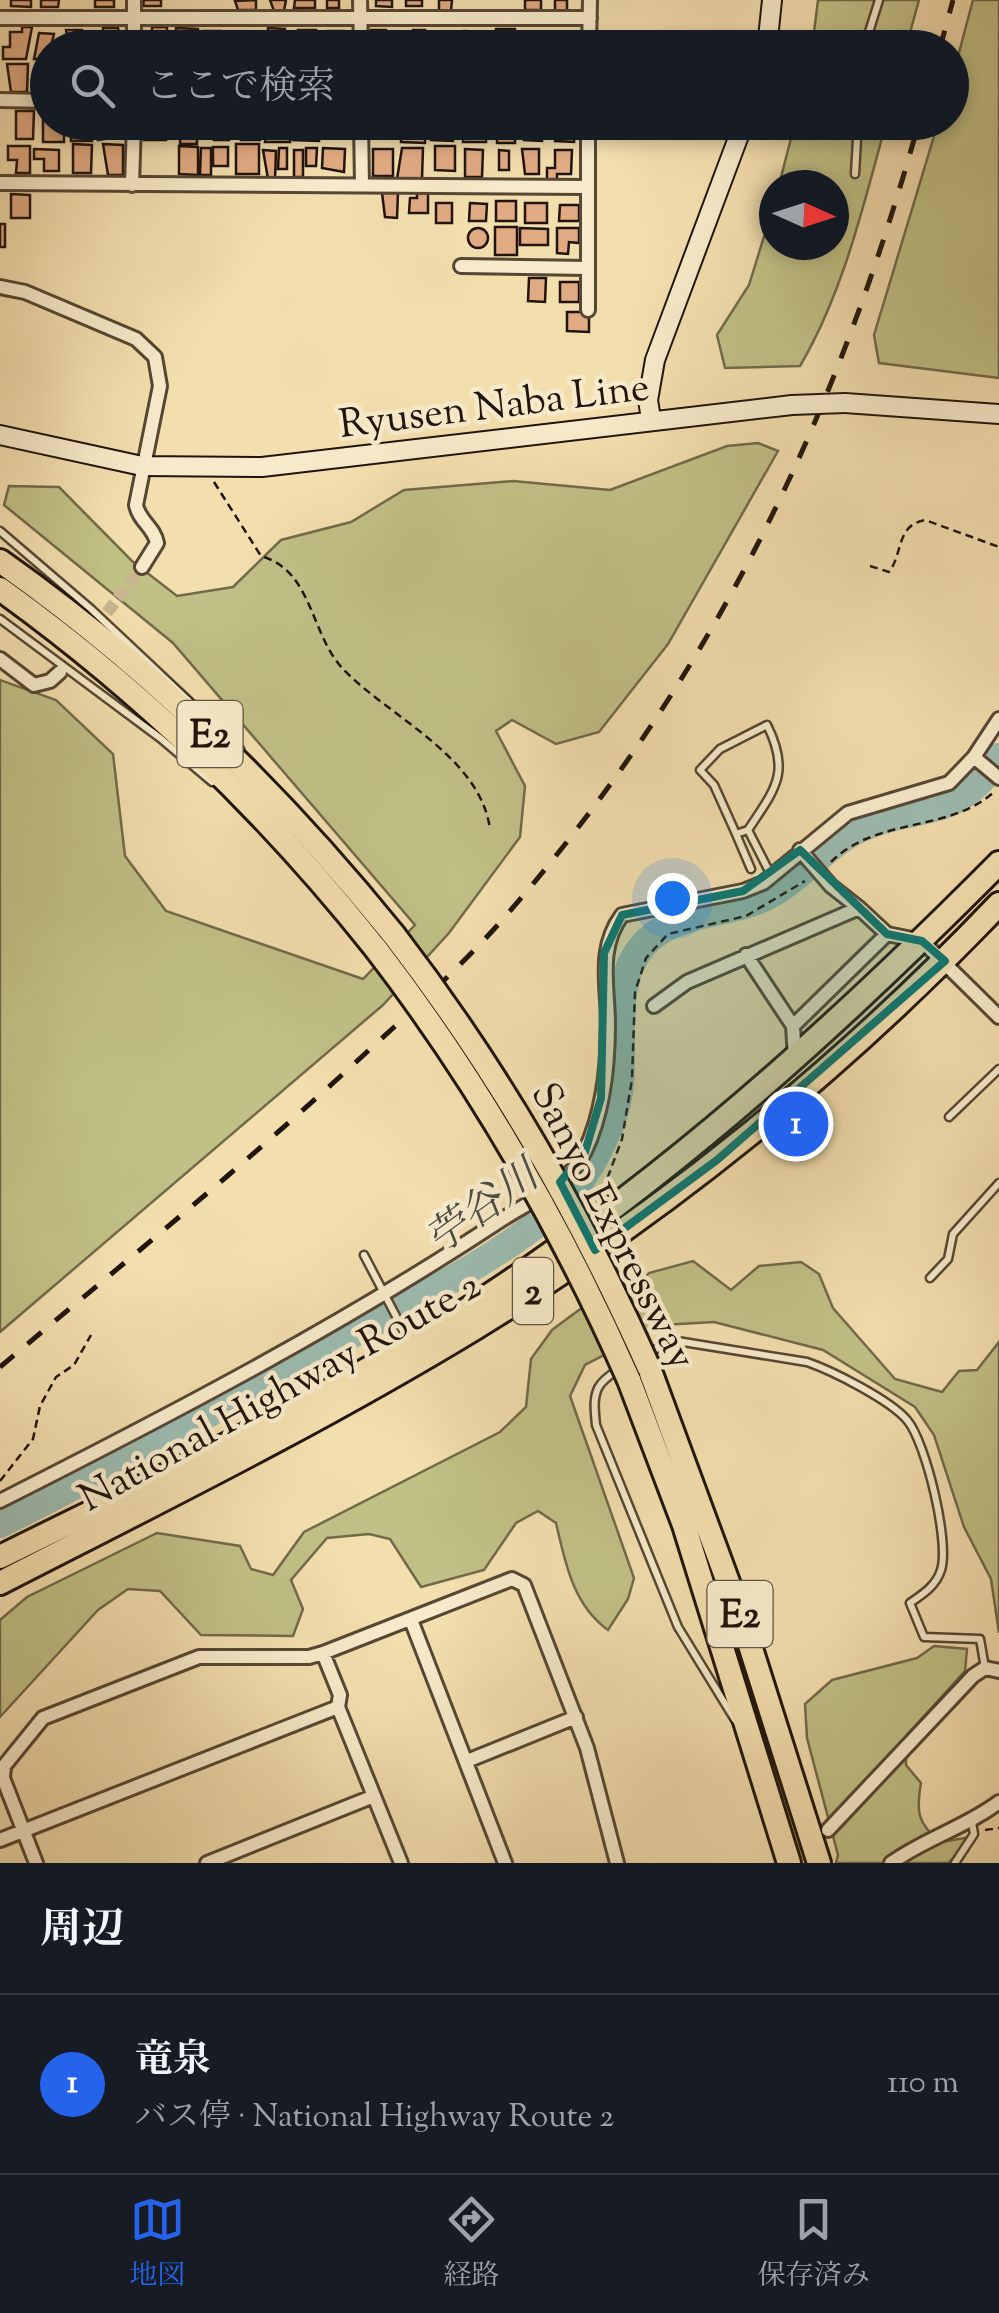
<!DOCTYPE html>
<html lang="ja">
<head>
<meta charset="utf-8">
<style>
	:root { --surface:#171b24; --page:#20242c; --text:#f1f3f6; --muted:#9ea1a6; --line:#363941; --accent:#2563eb }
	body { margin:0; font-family:"Sorts Mill Goudy","Noto Serif JP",serif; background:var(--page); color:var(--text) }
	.compass { position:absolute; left:759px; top:170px; width:90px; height:90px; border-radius:50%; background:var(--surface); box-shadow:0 5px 15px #0003; rotate:93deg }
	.you { position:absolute; left:672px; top:898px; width:35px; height:35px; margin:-25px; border:8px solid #fff; border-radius:50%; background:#1a73e8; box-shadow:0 0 0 15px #1a73e833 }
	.badge { display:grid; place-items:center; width:65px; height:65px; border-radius:50%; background:var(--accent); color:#fff; font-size:32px; font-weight:700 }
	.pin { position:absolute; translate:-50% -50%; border:5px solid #fff; box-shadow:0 2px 10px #0006 }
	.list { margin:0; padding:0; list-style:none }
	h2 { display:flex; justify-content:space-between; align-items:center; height:130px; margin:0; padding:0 40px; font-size:42px }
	h2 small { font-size:32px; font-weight:400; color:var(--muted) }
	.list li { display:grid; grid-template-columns:65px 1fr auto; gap:30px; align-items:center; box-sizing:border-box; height:180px; padding:0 40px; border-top:2px solid var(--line) }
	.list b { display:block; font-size:38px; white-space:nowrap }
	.list p { margin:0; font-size:32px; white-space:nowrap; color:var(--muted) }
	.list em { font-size:32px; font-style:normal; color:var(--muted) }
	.icon { flex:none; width:55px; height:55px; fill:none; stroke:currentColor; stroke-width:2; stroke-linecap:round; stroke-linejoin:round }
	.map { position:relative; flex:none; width:999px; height:1863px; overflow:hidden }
	.search { position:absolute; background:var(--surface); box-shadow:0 5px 15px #0003; left:30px; right:30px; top:30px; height:110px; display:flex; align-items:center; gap:25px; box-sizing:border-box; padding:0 35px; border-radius:55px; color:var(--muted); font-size:38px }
	.sheet { height:310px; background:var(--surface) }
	nav { display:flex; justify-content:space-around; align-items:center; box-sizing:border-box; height:140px; border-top:2px solid var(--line); background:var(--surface); font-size:28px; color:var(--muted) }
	nav a { display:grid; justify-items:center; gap:5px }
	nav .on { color:var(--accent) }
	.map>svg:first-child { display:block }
	.green { fill:#c1c086; stroke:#716a49; stroke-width:2.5 }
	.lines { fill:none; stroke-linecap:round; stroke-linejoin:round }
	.river { stroke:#9cbbb0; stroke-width:28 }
	.building { fill:#e0aa82; stroke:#21140c; stroke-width:2.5 }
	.street-tunnel { stroke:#c9b68e; stroke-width:12; stroke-dasharray:12 6; stroke-linecap:butt }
	.lane-casing { stroke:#564634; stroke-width:11 }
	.street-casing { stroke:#564634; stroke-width:18 }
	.secondary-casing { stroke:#21140c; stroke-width:22 }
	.highway-casing { stroke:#21140c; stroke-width:28 }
	.path { stroke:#21140c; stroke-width:2.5; stroke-dasharray:8 5; stroke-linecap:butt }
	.lane { stroke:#f7eaca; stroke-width:6 }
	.street { stroke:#f7eaca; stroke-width:12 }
	.secondary { stroke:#f7eaca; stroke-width:18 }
	.highway { stroke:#f3deae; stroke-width:22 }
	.rail { stroke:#21140c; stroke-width:5; stroke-dasharray:18 18; stroke-linecap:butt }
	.secondary-bridge-casing { stroke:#21140c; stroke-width:22; stroke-linecap:butt }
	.highway-bridge-casing { stroke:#21140c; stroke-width:28; stroke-linecap:butt }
	.secondary-bridge { stroke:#f7eaca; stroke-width:18 }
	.highway-bridge { stroke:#f3deae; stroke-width:22 }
	.marked { fill:#0f766e; fill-opacity:0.2; stroke:#0f766e; stroke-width:8; stroke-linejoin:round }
	.labels { text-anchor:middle; stroke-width:9; stroke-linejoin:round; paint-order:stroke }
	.shield { fill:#f7eaca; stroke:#615445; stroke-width:2.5 }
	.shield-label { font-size:38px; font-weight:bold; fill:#21140c }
	.street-label { font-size:40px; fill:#21140c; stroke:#f7eaca }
	.water-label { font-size:42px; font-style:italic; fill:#4c4e45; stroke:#f7eaca }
</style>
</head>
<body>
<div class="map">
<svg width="999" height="1863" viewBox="0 0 999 1863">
	<rect width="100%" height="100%" fill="#f3deae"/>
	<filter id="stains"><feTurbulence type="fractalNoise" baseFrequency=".002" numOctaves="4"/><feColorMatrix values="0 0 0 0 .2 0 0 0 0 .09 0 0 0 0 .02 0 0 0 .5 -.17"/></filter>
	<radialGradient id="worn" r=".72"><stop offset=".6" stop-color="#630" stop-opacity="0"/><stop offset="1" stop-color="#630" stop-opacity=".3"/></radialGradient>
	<path class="green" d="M818 0H919L906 47 812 48Z
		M973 0H999V378L879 363 874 335 938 123 952 122V79Z
		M795 123H886C864 204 843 293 800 366L725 368 717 335 749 285 774 204V245H834V185H779Z
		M758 443 778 451 668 644 599 732 556 744 512 720 496 731 525 786 520 837 449 933 383 1005 0 1332V680L56 700 113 754 125 856 166 911 363 979 415 925 173 643 4 505 9 486 59 487 132 561 177 596 233 587 281 540 351 522 404 490 513 481 610 490 727 446Z
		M693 1261 731 1290 759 1266 801 1262 819 1274 833 1308 895 1379 942 1392 959 1371 977 1370 999 1342V1633L991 1579 964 1527 934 1435 915 1407 823 1350 714 1322 662 1325 585 1365 570 1396 634 1578 628 1599 608 1630C573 1605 565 1562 556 1523L538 1511 516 1523 484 1570 421 1587 390 1539 369 1534 327 1538 291 1580 303 1609 293 1636 201 1635 160 1591 128 1589 98 1610 0 1717V1620L27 1597 157 1533 240 1546 251 1569 273 1575 304 1532 500 1432 526 1407 531 1359 552 1330 629 1273 639 1284 649 1273Z
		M934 1646 967 1649 965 1671 906 1736V1765L921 1783C916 1811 917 1824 941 1842L965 1838 966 1848 948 1863H836L838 1855 807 1738 805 1704 832 1680 917 1658Z"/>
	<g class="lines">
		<path class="river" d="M0 1524C117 1465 232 1401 347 1337 407 1304 542 1237 579 1183 597 1157 613 1124 619 1093 627 1042 606 973 653 936 682 913 724 914 759 900 795 885 817 853 850 834 911 800 954 827 999 757"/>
	</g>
	<path class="building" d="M11 0H31V7L11 6Z
		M41 0H59L58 7H41Z
		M95 0H114V7H95Z
		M144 0H161V6H143Z
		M256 0V10H238L235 1Z
		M270 0H286L284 11H274Z
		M295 0H315V8H294Z
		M327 0H339V8H327Z
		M376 0H392V7L376 6Z
		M406 0H422V6H406Z
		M439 0H452L451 11H439Z
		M525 0H541V10H525Z
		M555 0H567V11H555Z
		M22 27H32L26 59H3V47H10V32H22Z
		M152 27H167V48H152Z
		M103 28H118L122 48H103Z
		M176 28 198 29 197 48H175Z
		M268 28 285 29V48H268Z
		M496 29H515V48H496Z
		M66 30H82V40L88 41V48H65L69 47Z
		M298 30H316V48H298Z
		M371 30H386L390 48H371Z
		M413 30H425L424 48H406V42H413Z
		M204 31H221L224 48H204Z
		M328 31H343V48H328Z
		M464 31 483 32V48H464Z
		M239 32 257 33V48H239Z
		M552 32H570V48H552Z
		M39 33 54 34 48 59H34Z
		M522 36H542L543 48H522Z
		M435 38H455V48H435Z
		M7 64H28L27 92H11Z
		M16 111H34L33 139H16Z
		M43 118 64 122V142H43Z
		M71 122H93L92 141H71Z
		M98 122H123V136L98 140Z
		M144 122H166V140H144Z
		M181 122H197V144H180Z
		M215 122H230L229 140H214Z
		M241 122H260V140H241Z
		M266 122H290V142H265Z
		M300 122 319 123V141L293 140V129L300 128Z
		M326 122H345V130H326Z
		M407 122H425V143L401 142V129H407Z
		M442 122H453V141L431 140V130L442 131Z
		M464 122H486V142H463Z
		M497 122H515V143H497Z
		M525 122H542V141L524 140Z
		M555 122H574V142L555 141Z
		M73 144 92 145 91 173H73Z
		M103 144 123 145V175H108Z
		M236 144H259V174H236Z
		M8 146H30V173H16L17 160H8Z
		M179 146 198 147V175L179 174Z
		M435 146H455V171L435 170Z
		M213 147H228V166H213Z
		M201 148H211V175H200Z
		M279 148H287V169H278Z
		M306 148H317L316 166H306Z
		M323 148 345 149 344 172 322 168Z
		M402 148H423L422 179H397Z
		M34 149 59 150V171H44V159H34Z
		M373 149H393V176H373Z
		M465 149 483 150 482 177H465Z
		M522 149H539V174H525Z
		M263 150 276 151 275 179H268Z
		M294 150H303V177H294Z
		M499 150 509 151V170H499Z
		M555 150H572L571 174H557V180H547V168H555Z
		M382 193H398L397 218 385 217Z
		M417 193H428V213H409L410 198H417Z
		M11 194 30 195V218H11Z
		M496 201H516V221H496Z
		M436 203H452V223H436Z
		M470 203 487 204 486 221H469Z
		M525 203H547V223H525Z
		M560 205H579V221H559Z
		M0 224H5V247H0Z
		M495 227H517V255H495Z
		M468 238a10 10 0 1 1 20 0a10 10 0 1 1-20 0Z
		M520 228 548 229V245H520Z
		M557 228H579V243L569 242 568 254 557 253Z
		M529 278H546L545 302 528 301Z
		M560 282H579V302H560Z
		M567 312H589V332L567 331Z"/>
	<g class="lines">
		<path class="street-tunnel" d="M96 627 142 567
			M787 1863 828 1830"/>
		<defs>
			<path id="lane" d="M864 48 879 0
				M855 174 858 122
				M0 531 91 609 240 749
				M0 619 160 738 212 782
				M748 830 736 834 714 785 700 770 720 749 767 725C791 773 775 789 748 830L771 875
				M736 834 751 869
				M949 1117 999 1069
				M364 1255 409 1341
				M930 1278 948 1259 953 1234 999 1183
				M735 1720 678 1627 596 1425C595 1413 592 1396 600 1385 611 1370 658 1346 677 1341L807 1362C833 1371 890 1400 907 1420 926 1442 950 1543 941 1570 936 1586 923 1594 910 1603L924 1637 980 1639 985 1668
				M955 1863 974 1834 972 1822"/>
			<path id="street" d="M134 0V48
				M360 0 361 48
				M0 18H590
				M589 48 590 0
				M0 100 48 101
				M361 122 362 185
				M0 183 588 187V122
				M132 185 134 122
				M461 266 588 268
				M0 287 25 292 136 339 155 357 160 386 136 505C139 521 154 527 157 543L142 567
				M588 310V187
				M0 659 34 685 50 681 60 672
				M974 757 999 778
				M800 850 831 886 859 908
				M746 955 793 1026
				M654 1006 687 982 859 908 887 934
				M795 1058 793 1026 887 934 922 941 999 1017
				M0 1501C170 1415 339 1327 498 1222 528 1202 569 1186 585 1151 603 1113 608 1066 608 1025 608 985 597 949 622 915L743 891 763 883 848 813 949 783 974 757 999 719
				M411 1620 505 1863
				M323 1653 340 1695 338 1707 401 1863
				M467 1761 576 1717
				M828 1830 973 1676 985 1668 999 1671
				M0 1840 338 1707
				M36 1863 3 1778 4 1766 43 1718 199 1657H309L323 1653 512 1579 524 1585 587 1748 617 1863
				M207 1863 374 1796
				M891 1863C926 1838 966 1827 999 1802"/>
			<path id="secondary" d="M767 48 772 0
				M845 403 999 414
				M651 419 648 400 655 360 744 122
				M0 435 142 466 262 467 792 405"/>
			<path id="highway" d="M0 561C149 666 280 794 394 935
				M0 589C142 691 268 813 376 949
				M649 1368 742 1620 819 1863
				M629 1380 684 1525 789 1863
				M0 1557C182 1467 370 1380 537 1263 705 1146 855 1008 999 863
				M0 1583C160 1501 322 1421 475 1328 666 1212 845 1066 999 904"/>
		</defs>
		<use href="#lane" class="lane-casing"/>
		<use href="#street" class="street-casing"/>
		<use href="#secondary" class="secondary-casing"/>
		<use href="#highway" class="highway-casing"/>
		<path class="path" d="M214 482 261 556C313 571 310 634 343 669 389 717 480 756 490 829
			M870 566 889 572C903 554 896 525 925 520L999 547
			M831 862C877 816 950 833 995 791
			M603 1190 622 1139 632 1079 635 992 646 958 668 934 746 916 805 881
			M0 1481 33 1439 40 1406 56 1377 74 1365 91 1335
			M985 1830 999 1828"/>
		<use href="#lane" class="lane"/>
		<use href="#street" class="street"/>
		<use href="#secondary" class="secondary"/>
		<use href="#highway" class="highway"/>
		<path class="rail" d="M940 48 953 0
			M0 1367C120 1266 241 1168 356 1062 406 1016 459 969 504 918 711 680 835 424 919 122"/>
		<defs>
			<path id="secondary-bridge" d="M792 405 845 403"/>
			<path id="highway-bridge" d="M394 935C500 1073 578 1210 649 1368
				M376 949C479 1083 561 1226 629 1380"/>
		</defs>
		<use href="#secondary-bridge" class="secondary-bridge-casing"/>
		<use href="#highway-bridge" class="highway-bridge-casing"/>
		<use href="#secondary-bridge" class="secondary-bridge"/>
		<use href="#highway-bridge" class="highway-bridge"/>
	</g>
	<path class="marked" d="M800 850 887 934 922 941 945 961 717 1160 595 1250 560 1182 585 1152 601 1098 604 953 622 915 743 891Z"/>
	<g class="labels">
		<g class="shield">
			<rect x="177.5" y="701" width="65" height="66" rx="8"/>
			<rect x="513" y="1258" width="40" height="66" rx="8"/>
			<rect x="707.5" y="1581" width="65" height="66" rx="8"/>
		</g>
		<g class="shield-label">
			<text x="210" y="747">E2</text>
			<text x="533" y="1304">2</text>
			<text x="740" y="1627">E2</text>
		</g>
		<g class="street-label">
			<text transform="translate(494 404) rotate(-7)" y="14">Ryusen Naba Line</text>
			<text transform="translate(615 1225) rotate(63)" y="14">Sanyo Expressway</text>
			<text transform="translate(279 1390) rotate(-29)" y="14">National Highway Route 2</text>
		</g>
		<g class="water-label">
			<text transform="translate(481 1206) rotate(-36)" y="15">苧谷川</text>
		</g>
	</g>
	<rect width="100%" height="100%" filter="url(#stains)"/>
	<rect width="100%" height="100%" fill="url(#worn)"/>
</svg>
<svg class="compass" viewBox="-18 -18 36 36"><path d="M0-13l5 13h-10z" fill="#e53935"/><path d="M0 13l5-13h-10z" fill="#9ea1a6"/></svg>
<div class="you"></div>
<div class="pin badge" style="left:796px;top:1124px">1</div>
<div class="search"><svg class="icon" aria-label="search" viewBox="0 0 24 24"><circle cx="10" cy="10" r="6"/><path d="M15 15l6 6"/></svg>ここで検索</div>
</div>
<section class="sheet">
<h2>周辺<small></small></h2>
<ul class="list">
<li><span class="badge">1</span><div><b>竜泉</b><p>バス停 · National Highway Route 2</p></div><em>110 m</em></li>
</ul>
</section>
<nav>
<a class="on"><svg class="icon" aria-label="map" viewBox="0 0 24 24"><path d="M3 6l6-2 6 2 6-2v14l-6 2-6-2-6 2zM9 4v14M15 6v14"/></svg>地図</a>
<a><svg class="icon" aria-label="directions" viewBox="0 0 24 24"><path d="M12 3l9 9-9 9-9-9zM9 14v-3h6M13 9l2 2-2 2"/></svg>経路</a>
<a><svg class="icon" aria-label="saved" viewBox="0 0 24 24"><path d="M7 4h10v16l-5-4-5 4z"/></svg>保存済み</a>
</nav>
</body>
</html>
